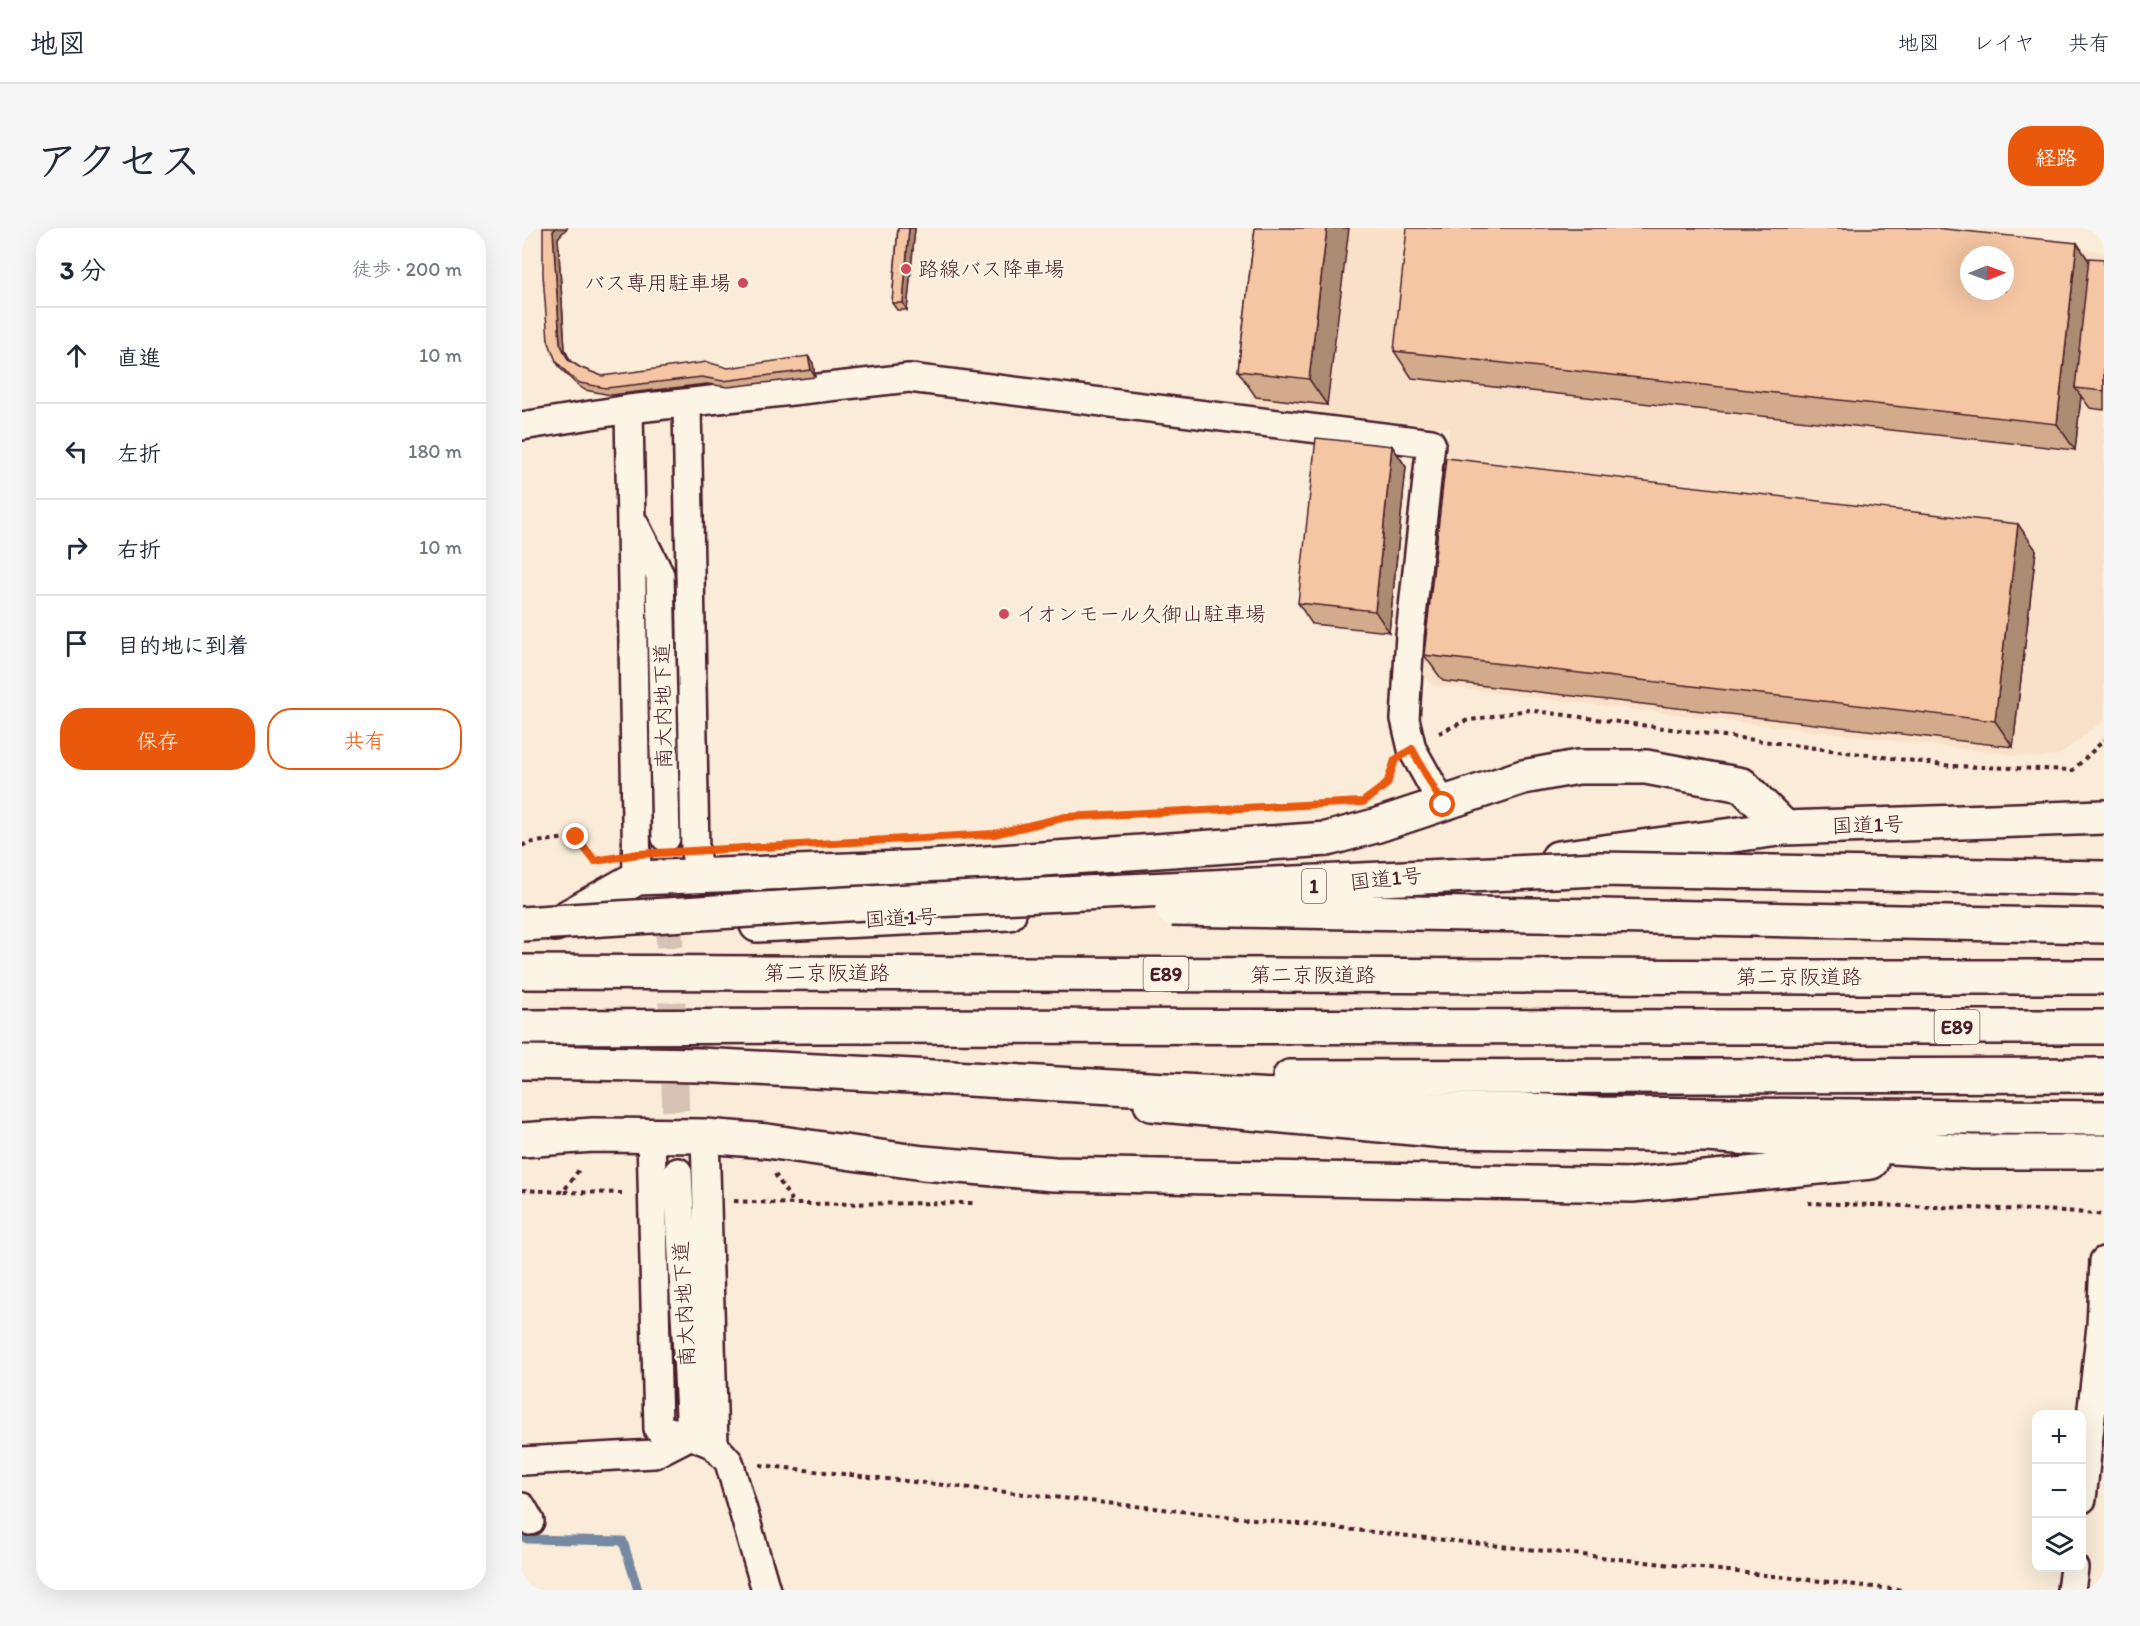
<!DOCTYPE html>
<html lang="ja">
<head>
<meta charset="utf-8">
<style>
	:root { --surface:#fff; --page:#f6f6f7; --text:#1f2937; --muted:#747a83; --line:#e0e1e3; --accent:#ea580c }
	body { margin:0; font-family:Itim,"Klee One",sans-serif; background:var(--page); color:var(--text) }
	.controls { position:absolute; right:18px; bottom:18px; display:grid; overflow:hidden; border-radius:12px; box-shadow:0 6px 24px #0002 }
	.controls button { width:54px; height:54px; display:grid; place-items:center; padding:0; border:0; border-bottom:2px solid var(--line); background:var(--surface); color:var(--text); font:30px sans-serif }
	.compass { position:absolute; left:1438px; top:18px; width:54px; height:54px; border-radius:50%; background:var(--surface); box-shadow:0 6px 24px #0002; rotate:89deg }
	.stop { position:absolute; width:18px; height:18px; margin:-14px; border:4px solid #ea580c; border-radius:50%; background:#fff }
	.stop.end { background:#ea580c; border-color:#fff; box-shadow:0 2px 6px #0008 }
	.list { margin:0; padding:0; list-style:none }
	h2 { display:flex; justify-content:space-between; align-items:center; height:78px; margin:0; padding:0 24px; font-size:26px }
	h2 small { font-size:20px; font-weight:400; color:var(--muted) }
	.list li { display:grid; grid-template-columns:39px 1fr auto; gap:18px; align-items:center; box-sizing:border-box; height:96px; padding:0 24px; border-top:2px solid var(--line) }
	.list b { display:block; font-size:22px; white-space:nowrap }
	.list em { font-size:20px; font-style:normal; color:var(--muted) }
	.actions { display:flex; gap:12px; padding:18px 24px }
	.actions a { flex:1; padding:14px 0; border:2px solid var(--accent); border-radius:24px; text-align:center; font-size:21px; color:var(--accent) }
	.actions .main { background:var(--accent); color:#fff }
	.icon { flex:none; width:33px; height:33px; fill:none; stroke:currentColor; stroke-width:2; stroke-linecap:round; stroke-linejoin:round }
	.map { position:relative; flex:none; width:1582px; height:1362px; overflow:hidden; border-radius:24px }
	header { display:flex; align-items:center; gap:36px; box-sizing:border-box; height:84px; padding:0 30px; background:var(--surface); border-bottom:2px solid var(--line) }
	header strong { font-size:28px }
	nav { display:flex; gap:33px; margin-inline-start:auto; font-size:21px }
	.intro { display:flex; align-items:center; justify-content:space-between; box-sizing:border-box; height:144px; padding:0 36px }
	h1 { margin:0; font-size:42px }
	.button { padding:15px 27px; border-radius:24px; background:var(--accent); color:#fff; font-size:21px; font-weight:700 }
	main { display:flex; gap:36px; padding:0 36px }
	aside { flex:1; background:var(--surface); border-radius:24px; box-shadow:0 6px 24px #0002 }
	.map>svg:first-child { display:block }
	.built { fill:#f8e1c8; fill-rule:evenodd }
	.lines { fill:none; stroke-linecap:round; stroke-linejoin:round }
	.stream { stroke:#748aa2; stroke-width:9 }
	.minor-tunnel { stroke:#d7c3b5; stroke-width:27; stroke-dasharray:27 14; stroke-linecap:butt }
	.minor-casing { stroke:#4a1f2b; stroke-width:32 }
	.trunk-casing { stroke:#4a1f2b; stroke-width:38 }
	.motorway-casing { stroke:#4a1f2b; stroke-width:38 }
	.path { stroke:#4a1f2b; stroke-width:4; stroke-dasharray:4.5 4.5; stroke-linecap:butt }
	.minor { stroke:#fcf5e5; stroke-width:27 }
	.trunk { stroke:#fcf5e5; stroke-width:33 }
	.motorway { stroke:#fcf5e5; stroke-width:33 }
	.motorway-bridge-casing { stroke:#4a1f2b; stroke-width:38; stroke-linecap:butt }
	.motorway-bridge { stroke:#fcf5e5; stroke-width:33 }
	.wall { fill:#d2aa8c; stroke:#4a1f2b; stroke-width:1.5 }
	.shaded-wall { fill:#ab8b72; stroke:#4a1f2b; stroke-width:1.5 }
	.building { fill:#f4c6a3; stroke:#4a1f2b; stroke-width:1.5; fill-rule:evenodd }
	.route { stroke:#ea580c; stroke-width:8 }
	.poi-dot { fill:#d1495b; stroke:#fcf5e5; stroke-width:2 }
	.labels { text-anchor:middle; stroke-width:4.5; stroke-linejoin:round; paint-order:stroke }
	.shield { fill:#fcf5e5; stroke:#7f5f63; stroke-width:1.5 }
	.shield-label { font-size:20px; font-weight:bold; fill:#4a1f2b }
	.poi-label { font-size:21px; fill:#4a1f2b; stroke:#fcf5e5; text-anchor:start }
	.street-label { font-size:21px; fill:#4a1f2b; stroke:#fcf5e5 }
</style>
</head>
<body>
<header>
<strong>地図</strong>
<nav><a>地図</a><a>レイヤ</a><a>共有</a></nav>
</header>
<div class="intro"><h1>アクセス</h1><a class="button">経路</a></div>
<main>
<aside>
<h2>3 分<small>徒歩 · 200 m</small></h2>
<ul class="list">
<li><svg class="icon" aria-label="ahead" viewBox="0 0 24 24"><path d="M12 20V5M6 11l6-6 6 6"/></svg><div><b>直進</b></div><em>10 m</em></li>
<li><svg class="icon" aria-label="left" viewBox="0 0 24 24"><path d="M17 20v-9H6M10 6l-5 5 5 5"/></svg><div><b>左折</b></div><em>180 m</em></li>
<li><svg class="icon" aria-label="right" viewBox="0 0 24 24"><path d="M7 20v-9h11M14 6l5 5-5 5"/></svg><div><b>右折</b></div><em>10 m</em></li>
<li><svg class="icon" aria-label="arrive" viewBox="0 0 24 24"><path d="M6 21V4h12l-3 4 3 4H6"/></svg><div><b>目的地に到着</b></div></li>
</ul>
<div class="actions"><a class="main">保存</a><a>共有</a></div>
</aside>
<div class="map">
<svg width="1582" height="1362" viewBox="0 0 1582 1362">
	<rect width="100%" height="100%" fill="#faecd8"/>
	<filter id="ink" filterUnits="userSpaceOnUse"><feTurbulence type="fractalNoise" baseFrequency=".0167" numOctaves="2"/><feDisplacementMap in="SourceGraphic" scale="12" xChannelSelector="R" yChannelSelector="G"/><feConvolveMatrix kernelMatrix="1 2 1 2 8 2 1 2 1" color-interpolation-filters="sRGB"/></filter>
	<g filter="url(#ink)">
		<path class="built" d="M748 0H1360L1582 24V492L1537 527 1516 530 910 457 896 440 928 200 728 176ZM1447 27H1483V63H1447Z"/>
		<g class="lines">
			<path class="stream" d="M0 1308 5 1311 101 1313 116 1362"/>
			<path class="minor-tunnel" d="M144 610 156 944"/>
			<defs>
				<path id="minor" d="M165 176 173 624 177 646
					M107 181 115 650
					M0 198 107 181 387 150 909 215 888 407 883 491 890 521 921 577
					M112 295 138 347 144 610
					M129 907 136 1201 169 1207 192 1217 207 1234 244 1362
					M183 908 192 1217
					M0 1233 132 1226 169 1207 156 944
					M1560 1271 1579 1098 1582 1033
					M0 1279 8 1293
					M1549 1362 1552 1340"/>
				<path id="trunk" d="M1036 630 1263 600 1582 589
					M33 696 115 650 407 639 805 611 853 598 1001 549 1056 539H1124L1220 557 1263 600
					M235 697 487 685
					M629 876 923 903 1184 907 1450 924H1582
					M0 912 71 907 183 908 245 913 401 935 532 946 1110 957 1349 934"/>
				<path id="motorway" d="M1079 688 1582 698
					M1288 749H1582
					M1288 799H1582
					M768 849 1582 847
					M429 850 1078 886 1582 890"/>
			</defs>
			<use href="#minor" class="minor-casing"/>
			<use href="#trunk" class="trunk-casing"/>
			<use href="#motorway" class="motorway-casing"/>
			<path class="path" d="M917 505 943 493 1005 482 1430 538 1551 542 1582 512
				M859 560 865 556 869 545
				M508 597 544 589 772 578
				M0 618 5 615 54 609 73 633H77
				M253 946 271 975
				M0 962 41 964 59 939
				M42 964 100 965
				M212 973 271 976 454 975
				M1286 975 1544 983 1582 987
				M238 1237 1380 1362"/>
			<use href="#minor" class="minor"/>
			<use href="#trunk" class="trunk"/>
			<use href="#motorway" class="motorway"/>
			<defs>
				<path id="motorway-bridge" d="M650 681 1079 688
					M0 696 324 676 1076 641 1582 650
					M0 744 1288 749
					M0 799 293 798 1288 799
					M0 834 177 837 429 850"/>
			</defs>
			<use href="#motorway-bridge" class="motorway-bridge-casing"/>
			<use href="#motorway-bridge" class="motorway-bridge"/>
		</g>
		<path class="wall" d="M376 0H393L385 82H375L370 75Z
			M733 0 805 177 734 169 716 143Z
			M36 10 43 122 48 133 59 140 80 148 291 135 293 149 206 159 185 156 89 167 63 162 53 155 38 140 34 133Z
			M1555 15 1567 33 1582 31V182L1568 180 1559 168 1553 222 890 150 872 123Z
			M870 218 884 239 867 404 790 396 776 375Z
			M1514 322 1491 519 921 453 902 427Z"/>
		<path class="shaded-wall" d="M34 0H45L36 10 43 122 51 138 46 132 38 115 31 3Z
			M387 0H393L385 82 381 75Z
			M805 0H827L805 177 787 151Z
			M1555 15 1573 42 1553 160 1559 168 1553 222 1535 196Z
			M286 128 291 135 293 149 289 142Z
			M870 218 884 239 867 404 853 383Z
			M1496 296 1514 322 1491 519 1473 493Z"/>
		<path class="building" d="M21 0H34L31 3 38 115 46 132 59 140 80 148 185 134 206 140 286 128 289 142 201 153 180 149 84 160 58 155 48 148 34 133 26 112 21 47Z
			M376 0H387L381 75H370Z
			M733 0H805L787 151 716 143Z
			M885 0H1414L1555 15 1535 196 872 123ZM1447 27H1483V63H1447Z
			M1567 30 1582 31V163L1553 160Z
			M794 210 870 218 853 383 776 375Z
			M924 230 1496 296 1473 493 902 427Z"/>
	</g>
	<g class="lines" filter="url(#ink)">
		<path class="route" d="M54 609 73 633 116 626 472 606 544 589 841 574 865 556 873 532 890 521 921 577"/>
	</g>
	<g class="poi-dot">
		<circle cx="384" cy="41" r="6"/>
		<circle cx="221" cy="55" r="6"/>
		<circle cx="482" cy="386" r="6"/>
	</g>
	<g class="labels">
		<g class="shield">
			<rect x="780" y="641" width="24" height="34" rx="4.5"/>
			<rect x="621.5" y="729" width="45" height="34" rx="4.5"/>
			<rect x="1412.5" y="782" width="45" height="34" rx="4.5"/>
		</g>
		<g class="shield-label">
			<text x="792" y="665">1</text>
			<text x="644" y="753">E89</text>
			<text x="1435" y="806">E89</text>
		</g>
		<g class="poi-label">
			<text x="396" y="48">路線バス降車場</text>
			<text x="209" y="62" text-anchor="end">バス専用駐車場</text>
			<text x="494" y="393">イオンモール久御山駐車場</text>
		</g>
		<g class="street-label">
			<text transform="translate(141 478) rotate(-91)" y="7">南大内地下道</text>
			<text transform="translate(1346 597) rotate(-2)" y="7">国道1号</text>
			<text transform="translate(864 651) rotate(-6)" y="7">国道1号</text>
			<text transform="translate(379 690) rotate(-3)" y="7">国道1号</text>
			<text x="305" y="752">第二京阪道路</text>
			<text x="791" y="754">第二京阪道路</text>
			<text x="1277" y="756">第二京阪道路</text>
			<text transform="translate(162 1076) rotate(-93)" y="7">南大内地下道</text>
		</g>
	</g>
</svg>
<div class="controls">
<button>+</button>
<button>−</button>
<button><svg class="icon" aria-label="layers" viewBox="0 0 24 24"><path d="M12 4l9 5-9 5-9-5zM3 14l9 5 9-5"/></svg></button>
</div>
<svg class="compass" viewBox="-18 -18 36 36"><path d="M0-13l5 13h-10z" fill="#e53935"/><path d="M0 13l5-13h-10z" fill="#747a83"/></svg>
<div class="stop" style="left:921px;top:577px"></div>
<div class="stop end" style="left:54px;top:609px"></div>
</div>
</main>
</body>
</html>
